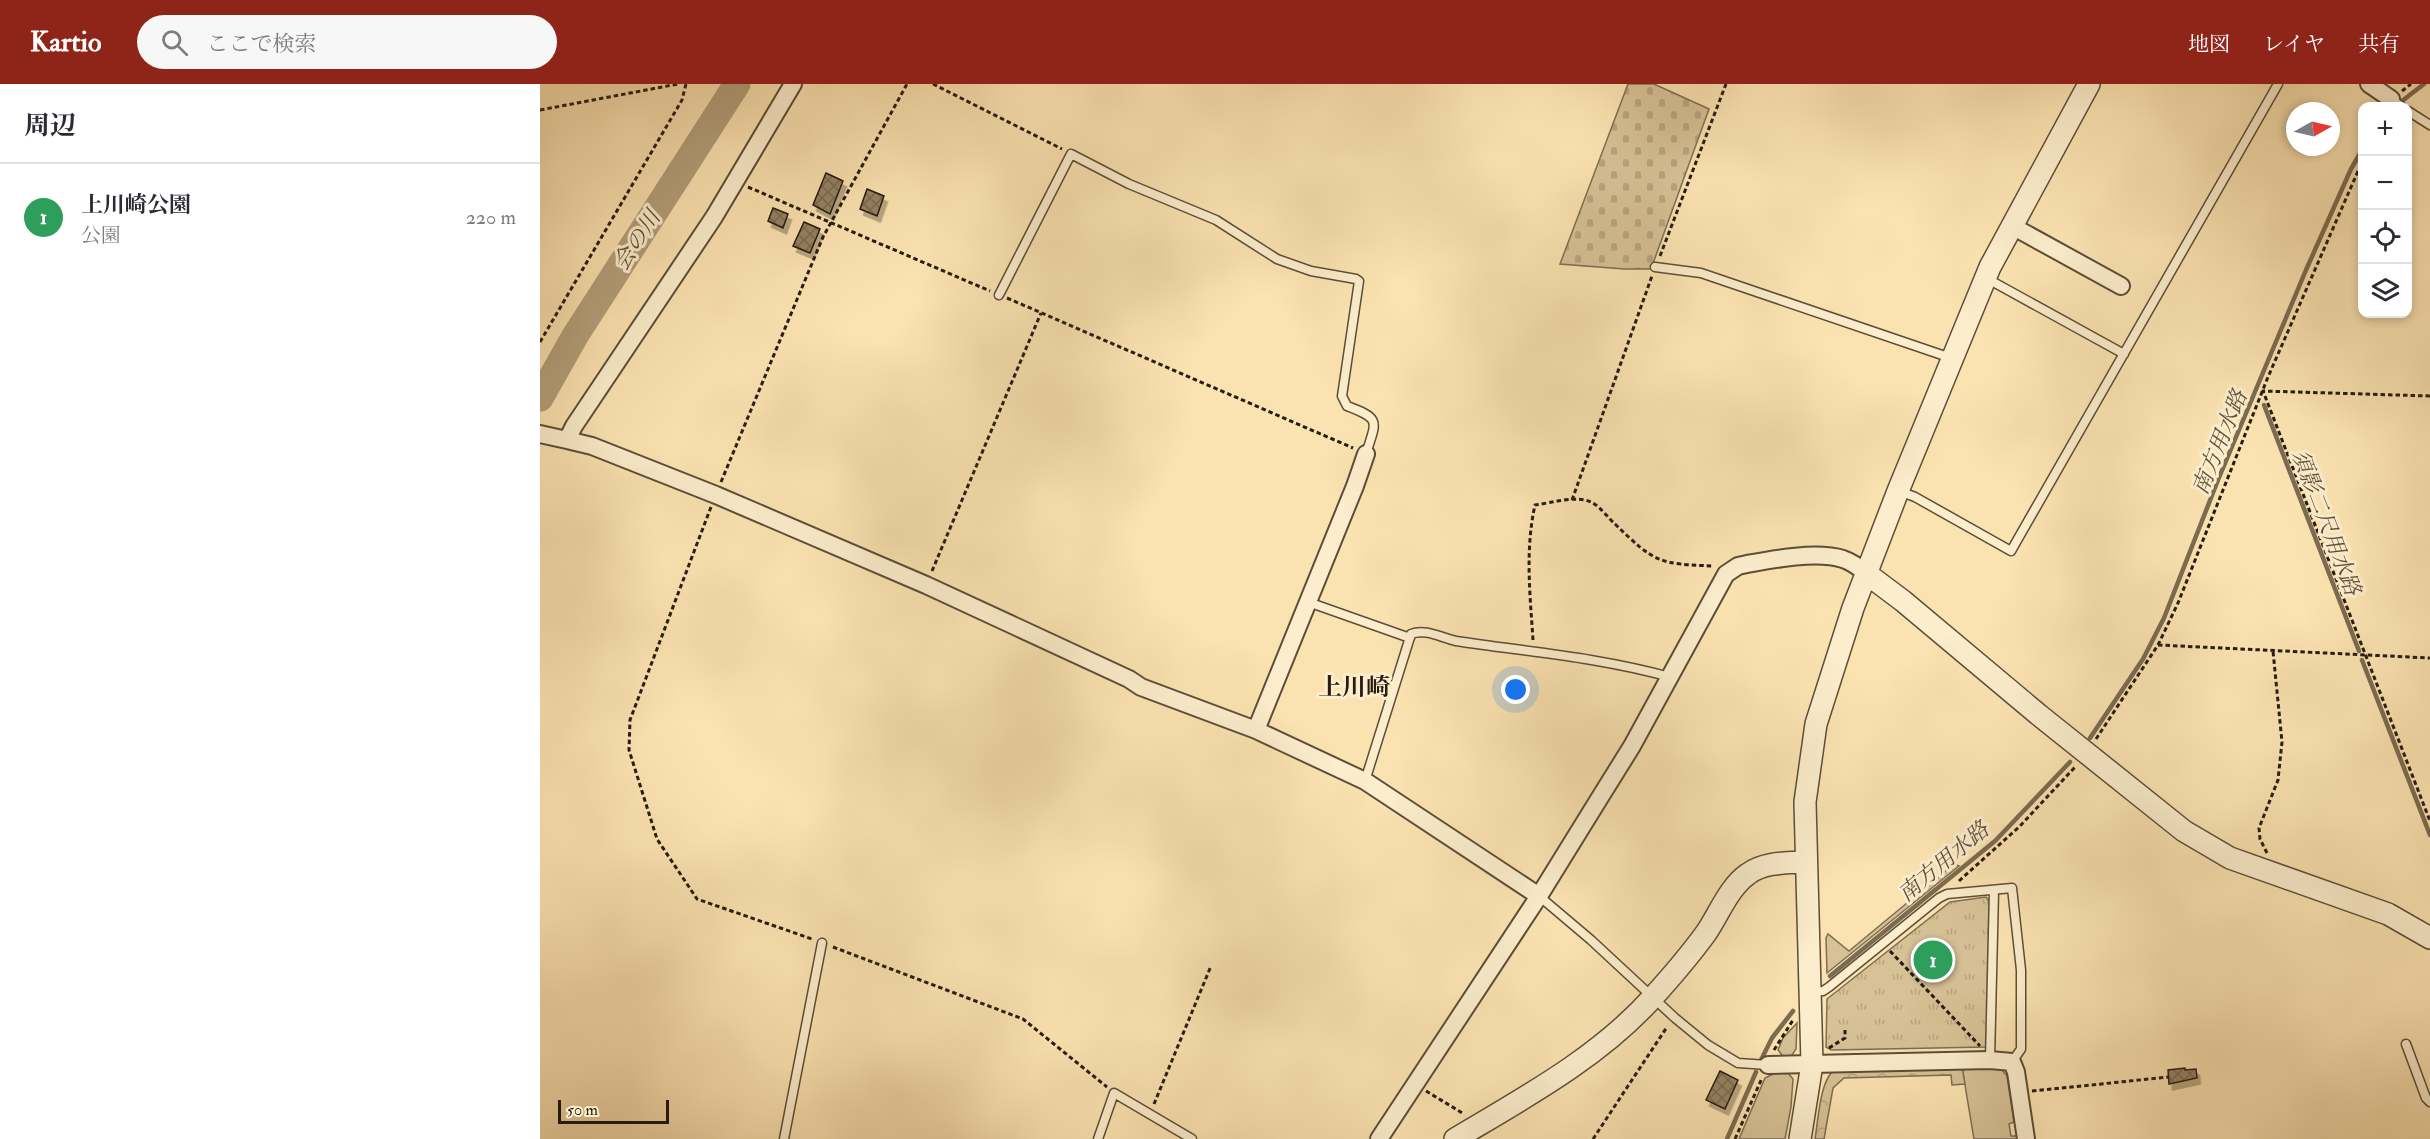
<!DOCTYPE html>
<html lang="ja">
<head>
<meta charset="utf-8">
<style>
	:root { --surface:#fff; --page:#f7f7f7; --text:#2b2b33; --muted:#7c7c81; --line:#e1e1e2; --accent:#8f2418 }
	body { margin:0; font-family:"IM FELL Double Pica","Noto Serif JP",serif; background:var(--page); color:var(--text) }
	.controls { position:absolute; right:18px; top:18px; display:grid; overflow:hidden; border-radius:12px; box-shadow:0 3px 9px #0003 }
	.controls button { width:54px; height:54px; display:grid; place-items:center; padding:0; border:0; border-bottom:2px solid var(--line); background:var(--surface); color:var(--text); font:30px sans-serif }
	.compass { position:absolute; left:1746px; top:18px; width:54px; height:54px; border-radius:50%; background:var(--surface); box-shadow:0 3px 9px #0003; rotate:82deg }
	.scale { position:absolute; left:18px; bottom:15px; width:111px; box-sizing:border-box; padding-left:6px; border:3px solid #261c10; border-top:0; font-size:16px; line-height:21px; white-space:nowrap; color:#261c10; -webkit-text-stroke:4px #fcedcc; paint-order:stroke }
	.you { position:absolute; left:976px; top:606px; width:21px; height:21px; margin:-15px; border:4px solid #fff; border-radius:50%; background:#1a73e8; box-shadow:0 0 0 9px #1a73e833 }
	.badge { display:grid; place-items:center; width:39px; height:39px; border-radius:50%; background:var(--accent); color:#fff; font-size:20px; font-weight:700 }
	.pin { position:absolute; translate:-50% -50%; border:3px solid #fff; box-shadow:0 2px 6px #0006 }
	.list { margin:0; padding:0; list-style:none }
	h2 { display:flex; justify-content:space-between; align-items:center; height:78px; margin:0; padding:0 24px; font-size:26px }
	h2 small { font-size:20px; font-weight:400; color:var(--muted) }
	.list li { display:grid; grid-template-columns:39px 1fr auto; gap:18px; align-items:center; box-sizing:border-box; height:108px; padding:0 24px; border-top:2px solid var(--line) }
	.list b { display:block; font-size:22px; white-space:nowrap }
	.list p { margin:0; font-size:20px; white-space:nowrap; color:var(--muted) }
	.list em { font-size:20px; font-style:normal; color:var(--muted) }
	.icon { flex:none; width:33px; height:33px; fill:none; stroke:currentColor; stroke-width:2; stroke-linecap:round; stroke-linejoin:round }
	.map { position:relative; flex:none; width:1890px; height:1055px; overflow:hidden }
	header { display:flex; align-items:center; gap:36px; box-sizing:border-box; height:84px; padding:0 30px; background:var(--accent); color:#fff }
	header strong { font-size:28px }
	nav { display:flex; gap:33px; margin-inline-start:auto; font-size:21px }
	.search { width:420px; height:54px; background:var(--page); display:flex; align-items:center; gap:15px; box-sizing:border-box; padding:0 21px; border-radius:33px; color:var(--muted); font-size:22px }
	main { display:flex }
	aside { flex:1; background:var(--surface) }
	.map>svg:first-child { display:block }
	.green { fill:#d7c196; stroke:#7e6e53; stroke-width:1.5 }
	.forest { fill:url(#forest-crowns); stroke:#7e6e53; stroke-width:1.5 }
	.cemetery { fill:url(#cemetery-stones); stroke:#7e6e53; stroke-width:1.5 }
	.park { fill:url(#park-tufts); stroke:#7e6e53; stroke-width:1.5 }
	.lines { fill:none; stroke-linecap:round; stroke-linejoin:round }
	.stream { stroke:#7b6b50; stroke-width:4.5 }
	.river { stroke:#b39f7a; stroke-width:27 }
	.building { fill:url(#building-cross-hatch); stroke:#261c10; stroke-width:1.5; filter:url(#shadow) }
	.service-casing { stroke:#5b4e38; stroke-width:11 }
	.minor-casing { stroke:#5b4e38; stroke-width:20 }
	.tertiary-casing { stroke:#5b4e38; stroke-width:24 }
	.path { stroke:#261c10; stroke-width:3; stroke-dasharray:4.5 3; stroke-linecap:butt }
	.service { stroke:#fcedcc; stroke-width:8 }
	.minor { stroke:#fcedcc; stroke-width:16 }
	.tertiary { stroke:#fcedcc; stroke-width:21 }
	.labels { text-anchor:middle; stroke-width:6; stroke-linejoin:round; paint-order:stroke }
	.water-label { font-size:22px; font-style:italic; fill:#5e503a; stroke:#fcedcc }
	.quarter-label { font-size:24px; font-weight:bold; fill:#261c10; stroke:#fcedcc }
</style>
</head>
<body>
<header>
<strong>Kartio</strong>
<div class="search"><svg class="icon" aria-label="search" viewBox="0 0 24 24"><circle cx="10" cy="10" r="6"/><path d="M15 15l6 6"/></svg>ここで検索</div>
<nav><a>地図</a><a>レイヤ</a><a>共有</a></nav>
</header>
<main>
<aside>
<h2>周辺<small></small></h2>
<ul class="list">
<li><span class="badge" style="background:#2e9e5b">1</span><div><b>上川崎公園</b><p>公園</p></div><em>220 m</em></li>
</ul>
</aside>
<div class="map">
<svg width="1890" height="1055" viewBox="0 0 1890 1055">
	<defs>
		<pattern id="forest-crowns" width="20" height="18" patternUnits="userSpaceOnUse" patternTransform="scale(1.5)"><rect width="20" height="18" fill="#d7c196"/><path d="M2 6a3 3 0 1 1 6 0M12 15a3 3 0 1 1 6 0" fill="none" stroke="#b8a580"/></pattern>
		<pattern id="cemetery-stones" width="16" height="16" patternUnits="userSpaceOnUse" patternTransform="scale(1.5)"><rect width="16" height="16" fill="#d7c196"/><path d="M2 7V4a2 2 0 0 1 4 0v3zM10 15v-3a2 2 0 0 1 4 0v3z" fill="#b8a580"/></pattern>
		<pattern id="park-tufts" width="24" height="20" patternUnits="userSpaceOnUse" patternTransform="scale(1.5)"><rect width="24" height="20" fill="#d7c196"/><path d="M3 7l-1-3M5 7V3M7 7l1-3M15 17l-1-3M17 17v-4M19 17l1-3" fill="none" stroke="#b8a580"/></pattern>
		<pattern id="building-cross-hatch" width="8" height="8" patternUnits="userSpaceOnUse" patternTransform="scale(1.5)"><rect width="8" height="8" fill="#958364"/><path d="M0 0l8 8M0 8l8-8" fill="none" stroke="#796a51"/></pattern>
		<filter id="shadow"><feDropShadow dx="3.5" dy="6" stdDeviation="0" flood-color="#0004"/></filter>
	</defs>
	<rect width="100%" height="100%" fill="#fbe3b1"/>
	<filter id="stains"><feTurbulence type="fractalNoise" baseFrequency=".00333" numOctaves="4"/><feColorMatrix values="0 0 0 0 .2 0 0 0 0 .09 0 0 0 0 .02 0 0 0 .5 -.17"/></filter>
	<radialGradient id="worn" r=".72"><stop offset=".6" stop-color="#630" stop-opacity="0"/><stop offset="1" stop-color="#630" stop-opacity=".3"/></radialGradient>
	<path class="green" d="M1414 780 1419 782 1287 889 1286 854 1288 850 1309 867Z
		M1257 939 1256 965 1250 974 1245 975 1238 966 1243 954Z
		M1422 983 1461 985 1467 992 1474 1038 1469 1040 1471 1052H1478V1055H1434Z
		M1237 988 1248 989 1253 995 1251 1023 1245 1055H1199L1225 994Z"/>
	<path class="forest" d="M1422 983 1425 1000 1412 1001 1411 991 1304 994 1293 1004 1284 1055H1275C1278 1038 1280 994 1295 986Z"/>
	<path class="cemetery" d="M1088 0H1114L1169 25 1111 185H1084L1020 180Z"/>
	<path class="park" d="M1446 813 1451 819 1446 963 1291 966 1286 963 1287 915 1410 818Z"/>
	<g class="lines">
		<path class="stream" d="M1862 17 1884 0
			M1724 321 1819 567
			M1822 576 1890 751
			M1550 654 1603 575 1624 534 1678 396 1766 186 1811 85 1822 66
			M1290 892 1455 757 1530 678
			M1221 976 1232 954 1253 927
			M1187 1055 1216 988"/>
		<path class="river" d="M0 314 35 252 197 0"/>
	</g>
	<path class="building" d="M286 89 303 97 290 130 273 121Z
		M327 105 344 112 337 132 320 125Z
		M233 124 248 130 243 144 228 137Z
		M264 138 280 145 270 169 253 162Z
		M1645 984V986L1656 985 1657 994 1629 1000 1628 986Z
		M1180 987 1198 996 1185 1025 1166 1016Z"/>
	<g class="lines">
		<defs>
			<path id="service" d="M1851 15 1861 22
				M1868 27 1890 41
				M1115 183 1161 189 1411 274
				M1446 194 1584 270
				M459 211 531 70 589 100 676 136 737 175 771 187 816 195 819 197 802 312 807 322C842 335 836 337 826 370
				M1359 407 1375 413 1471 467 1738 0
				M768 518 870 554
				M825 697 871 550C885 544 902 554 916 557 989 568 1057 573 1130 593
				M999 812 1051 856 1135 934 1168 961 1198 979 1228 981
				M1270 908 1283 907 1289 903 1399 814 1407 810 1472 804 1481 886V965L1472 978
				M1866 960 1886 1014 1890 1018
				M1450 976 1454 807
				M244 1055 282 859
				M558 1055 574 1009 652 1055"/>
			<path id="minor" d="M1829 0 1851 15
				M1472 142 1581 202
				M0 350 27 356 34 342 174 133 253 0
				M27 356 52 362 176 411 386 501 589 595 601 603 716 646 825 697 999 812
				M716 646 815 402 826 370
				M1228 981 1450 976 1472 978 1476 988 1486 1055
				M839 1055 999 812 1059 715 1092 662 1186 490 1198 482 1207 480C1234 475 1277 467 1303 475 1312 478 1320 484 1327 490"/>
			<path id="tertiary" d="M1327 490 1363 517 1499 631 1644 747 1690 774 1848 830 1890 854
				M915 1055C984 1014 1060 973 1114 912 1132 892 1150 871 1166 849 1179 830 1189 803 1208 790 1224 778 1246 779 1265 778
				M1260 1055 1272 980 1265 718 1276 640 1313 524 1358 407 1450 183 1549 0"/>
		</defs>
		<use href="#service" class="service-casing"/>
		<use href="#minor" class="minor-casing"/>
		<use href="#tertiary" class="tertiary-casing"/>
		<path class="path" d="M393 0 522 65
			M1862 7 1871 0
			M0 26 138 0
			M208 103 450 207
			M1120 172 1186 0
			M467 214 813 364
			M0 258 142 16 146 0
			M1890 312 1723 307 1890 737
			M181 398 283 153 367 0
			M1032 416 1112 192
			M171 423 90 636 89 666 117 755 157 815 272 855
			M392 487 501 229
			M993 556C990 510 985 466 995 421 1011 419 1036 411 1051 418 1060 422 1068 434 1075 440 1115 479 1119 480 1174 482
			M1618 561 1890 574
			M1556 655 1618 561 1638 519 1728 293 1822 78
			M1727 769 1720 755 1719 744 1738 696 1742 658 1733 567
			M1419 797 1480 742 1536 682
			M293 863 483 935 567 1003
			M1350 867 1440 962
			M1289 964 1305 954V946
			M1234 966 1253 936
			M886 1007 924 1030
			M1492 1007 1629 993
			M614 1020 671 882
			M1053 1055 1127 943
			M1195 1055 1222 994"/>
		<use href="#service" class="service"/>
		<use href="#minor" class="minor"/>
		<use href="#tertiary" class="tertiary"/>
	</g>
	<g class="labels">
		<g class="water-label">
			<text transform="translate(96 156) rotate(-57)" y="8">会の川</text>
			<text transform="translate(1679 358) rotate(-68)" y="8">南方用水路</text>
			<text transform="translate(1787 438) rotate(69)" y="8">須影二尺用水路</text>
			<text transform="translate(1403 777) rotate(-40)" y="8">南方用水路</text>
		</g>
		<g class="quarter-label">
			<text x="814" y="611">上川崎</text>
		</g>
	</g>
	<rect width="100%" height="100%" filter="url(#stains)"/>
	<rect width="100%" height="100%" fill="url(#worn)"/>
</svg>
<div class="controls">
<button>+</button>
<button>−</button>
<button><svg class="icon" aria-label="locate" viewBox="0 0 24 24"><circle cx="12" cy="12" r="6"/><path d="M12 2v4M12 18v4M2 12h4M18 12h4"/></svg></button>
<button><svg class="icon" aria-label="layers" viewBox="0 0 24 24"><path d="M12 4l9 5-9 5-9-5zM3 14l9 5 9-5"/></svg></button>
</div>
<svg class="compass" viewBox="-18 -18 36 36"><path d="M0-13l5 13h-10z" fill="#e53935"/><path d="M0 13l5-13h-10z" fill="#7c7c81"/></svg>
<div class="scale">50 m</div>
<div class="you"></div>
<div class="pin badge" style="left:1393px;top:876px;background:#2e9e5b">1</div>
</div>
</main>
</body>
</html>
